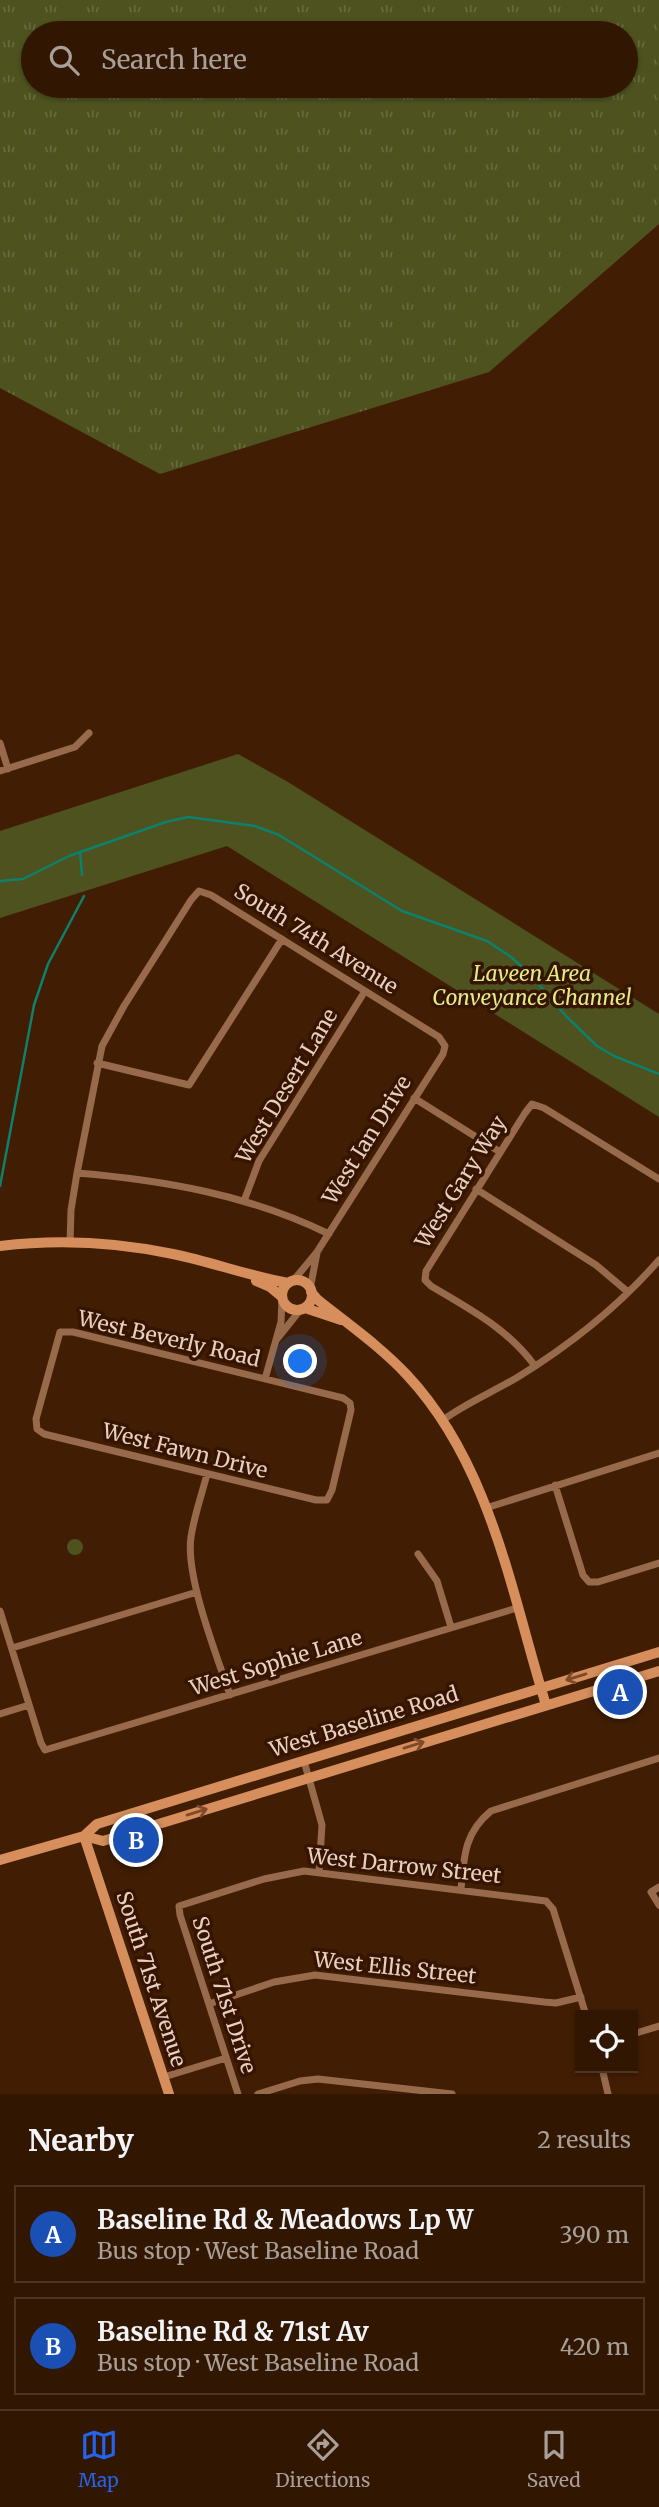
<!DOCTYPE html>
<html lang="en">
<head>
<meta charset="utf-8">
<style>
	:root { --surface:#311602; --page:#391f0c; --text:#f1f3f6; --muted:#a89f99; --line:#4c3524; --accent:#2563eb }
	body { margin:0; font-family:Merriweather,serif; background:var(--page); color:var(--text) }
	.controls { position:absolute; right:21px; bottom:21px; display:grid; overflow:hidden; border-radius:0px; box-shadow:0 2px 5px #0004 }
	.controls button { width:63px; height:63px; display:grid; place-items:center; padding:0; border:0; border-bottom:2px solid var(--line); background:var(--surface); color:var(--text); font:35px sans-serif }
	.you { position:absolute; left:301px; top:1362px; width:24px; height:24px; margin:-18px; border:5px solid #fff; border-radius:50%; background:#1a73e8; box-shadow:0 0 0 10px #1a73e833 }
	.badge { display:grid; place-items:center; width:46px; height:46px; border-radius:50%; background:var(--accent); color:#fff; font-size:23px; font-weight:700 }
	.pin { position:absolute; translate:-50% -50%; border:4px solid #fff; box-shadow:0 2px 7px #0006 }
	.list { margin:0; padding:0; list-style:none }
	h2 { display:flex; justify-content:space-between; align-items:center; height:91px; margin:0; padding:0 28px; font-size:30px }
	h2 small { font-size:23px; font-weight:400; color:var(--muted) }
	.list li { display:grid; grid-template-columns:46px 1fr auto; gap:21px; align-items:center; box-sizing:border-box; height:98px; margin:0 14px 14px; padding:0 14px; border:2px solid var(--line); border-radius:0px }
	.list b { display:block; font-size:26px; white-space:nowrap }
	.list p { margin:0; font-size:23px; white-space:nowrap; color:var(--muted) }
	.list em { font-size:23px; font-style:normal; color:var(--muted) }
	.icon { flex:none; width:38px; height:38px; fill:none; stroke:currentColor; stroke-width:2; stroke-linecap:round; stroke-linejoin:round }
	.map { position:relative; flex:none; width:659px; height:2094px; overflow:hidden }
	.search { position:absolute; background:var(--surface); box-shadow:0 2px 5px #0004; left:21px; right:21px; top:21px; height:77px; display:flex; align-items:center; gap:18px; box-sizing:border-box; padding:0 24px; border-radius:38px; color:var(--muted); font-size:26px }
	.sheet { height:315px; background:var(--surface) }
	nav { display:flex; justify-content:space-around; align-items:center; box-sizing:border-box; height:98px; border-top:2px solid var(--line); background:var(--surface); font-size:19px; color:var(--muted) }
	nav a { display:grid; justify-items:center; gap:4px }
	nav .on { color:var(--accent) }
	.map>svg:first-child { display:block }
	.grass { fill:url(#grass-tufts); fill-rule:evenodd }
	.green { fill:#4d521f }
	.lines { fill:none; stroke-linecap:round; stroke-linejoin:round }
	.stream { stroke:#0d816b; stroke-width:2.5 }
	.street { stroke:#976a4c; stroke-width:7 }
	.secondary { stroke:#d68e5d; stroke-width:10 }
	.oneway { stroke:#7e4b2a }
	.labels { text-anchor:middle; stroke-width:7; stroke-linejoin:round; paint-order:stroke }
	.street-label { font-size:21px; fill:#e7d0c1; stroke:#361400 }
	.park-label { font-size:21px; font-style:italic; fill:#e0ec84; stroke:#361400 }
</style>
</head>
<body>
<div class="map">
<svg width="659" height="2094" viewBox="0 0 659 2094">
	<defs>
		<pattern id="grass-tufts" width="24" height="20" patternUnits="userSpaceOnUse" patternTransform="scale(1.75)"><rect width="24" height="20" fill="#4d521f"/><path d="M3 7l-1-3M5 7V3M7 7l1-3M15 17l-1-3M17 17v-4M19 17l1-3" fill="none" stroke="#676a3e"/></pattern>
	</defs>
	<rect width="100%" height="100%" fill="#411e03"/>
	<path class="grass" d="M0 0H659V224L489 372 160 474 0 388ZM33 33H626V86H33Z"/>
	<path class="green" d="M238 754 288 782 659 1014V1117L227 846 0 918V831Z
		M67 1547a8 8 0 1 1 16 0a8 8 0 1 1-16 0Z"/>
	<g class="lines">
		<path class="stream" d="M80 852 82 875
			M0 881 23 879 69 856 166 822 188 817 255 826 279 835 402 911 487 941 511 957 530 974 565 1015 597 1046 614 1056 659 1074
			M0 1186 34 1005 48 964 84 896"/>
		<path class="street" d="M0 743 8 769
			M0 771 75 747 89 733
			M97 1063 189 1085 282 939
			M414 1098 500 1152
			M77 1173C163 1180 250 1195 329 1234
			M476 1189 596 1265 628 1292
			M244 1201 259 1161 365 991
			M70 1243 71 1210 77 1173 102 1046 124 1006 191 900 199 891 211 895 439 1037 445 1046 443 1054 317 1252 293 1281
			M310 1289 317 1253
			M60 1332H73L343 1398 350 1403 351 1410 332 1490 327 1500H316L44 1434 37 1429 36 1419Z
			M277 1339 301 1309
			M535 1366C507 1328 471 1310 431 1286L425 1280 426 1271 525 1113 532 1104 544 1108 659 1179
			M265 1379 281 1322 282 1300
			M443 1420C466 1403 493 1392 518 1377 570 1345 619 1306 659 1260
			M207 1474C202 1494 194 1516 191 1537 185 1576 217 1656 230 1695
			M555 1485 583 1575 589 1582H598L659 1563
			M486 1508 659 1453
			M418 1554 437 1581 451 1627
			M0 1611 41 1743 45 1750 517 1608
			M12 1648 197 1592
			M0 1714 29 1705
			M304 1761 322 1825 319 1872
			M659 1887 651 1892 659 1905
			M461 1889C464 1857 464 1833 491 1811L659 1758
			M209 2004 274 1982 315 1975 544 2002 556 2003 581 1997
			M633 2034 659 2026
			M602 2068 608 2094
			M164 2077 226 2058
			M238 2094 180 1915 179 1906 264 1879 304 1871 546 1901 553 1909 557 1922 586 2015
			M258 2094 300 2081 318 2079 452 2094"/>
		<path class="secondary" d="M0 1246C57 1239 116 1242 173 1254 212 1262 249 1276 288 1283
			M282 1295a15 15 0 1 1 30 0a15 15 0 1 1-30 0Z
			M256 1281 270 1287 282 1297
			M311 1292 318 1300C348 1324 381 1347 407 1375 491 1465 511 1592 546 1705
			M305 1308 341 1320
			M84 1836 97 1824 659 1652
			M84 1836 169 2094
			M0 1860 84 1836 103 1841 659 1671"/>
	</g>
	<defs><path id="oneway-shaft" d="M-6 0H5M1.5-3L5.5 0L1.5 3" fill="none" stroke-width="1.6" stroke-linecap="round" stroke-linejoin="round" transform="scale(1.75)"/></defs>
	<g class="oneway">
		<use href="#oneway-shaft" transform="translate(576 1677) rotate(163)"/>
		<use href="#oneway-shaft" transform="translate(414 1745) rotate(-17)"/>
		<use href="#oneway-shaft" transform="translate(197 1812) rotate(-17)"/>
	</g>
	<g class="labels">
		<g class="street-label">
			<text transform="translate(316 939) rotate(32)" y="7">South 74th Avenue</text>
			<text transform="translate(287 1086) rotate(-59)" y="7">West Desert Lane</text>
			<text transform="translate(367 1140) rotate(-58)" y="7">West Ian Drive</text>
			<text transform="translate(461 1182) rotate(-58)" y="7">West Gary Way</text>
			<text transform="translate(169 1339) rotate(13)" y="7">West Beverly Road</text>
			<text transform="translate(185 1451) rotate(14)" y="7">West Fawn Drive</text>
			<text transform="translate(276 1663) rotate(-17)" y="7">West Sophie Lane</text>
			<text transform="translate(364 1722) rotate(-17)" y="7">West Baseline Road</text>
			<text transform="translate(404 1866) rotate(6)" y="7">West Darrow Street</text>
			<text transform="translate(395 1968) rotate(6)" y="7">West Ellis Street</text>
			<text transform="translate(151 1979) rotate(72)" y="7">South 71st Avenue</text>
			<text transform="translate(224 1995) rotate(72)" y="7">South 71st Drive</text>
		</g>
		<g class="park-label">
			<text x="532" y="981">Laveen Area<tspan x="532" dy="24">Conveyance Channel</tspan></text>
		</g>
	</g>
</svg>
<div class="controls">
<button><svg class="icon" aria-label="locate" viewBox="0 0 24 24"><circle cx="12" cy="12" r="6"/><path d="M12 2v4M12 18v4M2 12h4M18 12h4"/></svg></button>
</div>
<div class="you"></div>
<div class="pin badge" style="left:620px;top:1692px;background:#1a4fb4">A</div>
<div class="pin badge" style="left:136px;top:1840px;background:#1a4fb4">B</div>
<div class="search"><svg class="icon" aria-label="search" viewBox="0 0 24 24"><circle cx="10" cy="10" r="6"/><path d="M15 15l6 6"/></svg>Search here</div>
</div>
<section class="sheet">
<h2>Nearby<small>2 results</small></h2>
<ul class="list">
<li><span class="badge" style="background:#1a4fb4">A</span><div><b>Baseline Rd &amp; Meadows Lp W</b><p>Bus stop · West Baseline Road</p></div><em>390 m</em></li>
<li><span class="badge" style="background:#1a4fb4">B</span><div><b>Baseline Rd &amp; 71st Av</b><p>Bus stop · West Baseline Road</p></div><em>420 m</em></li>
</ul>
</section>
<nav>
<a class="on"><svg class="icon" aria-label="map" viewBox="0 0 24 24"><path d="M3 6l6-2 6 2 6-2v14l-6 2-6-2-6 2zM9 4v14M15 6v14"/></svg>Map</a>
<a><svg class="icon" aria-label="directions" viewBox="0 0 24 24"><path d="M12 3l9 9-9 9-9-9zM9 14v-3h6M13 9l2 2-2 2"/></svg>Directions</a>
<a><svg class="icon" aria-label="saved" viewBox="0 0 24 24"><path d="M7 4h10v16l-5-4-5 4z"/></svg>Saved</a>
</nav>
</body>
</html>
